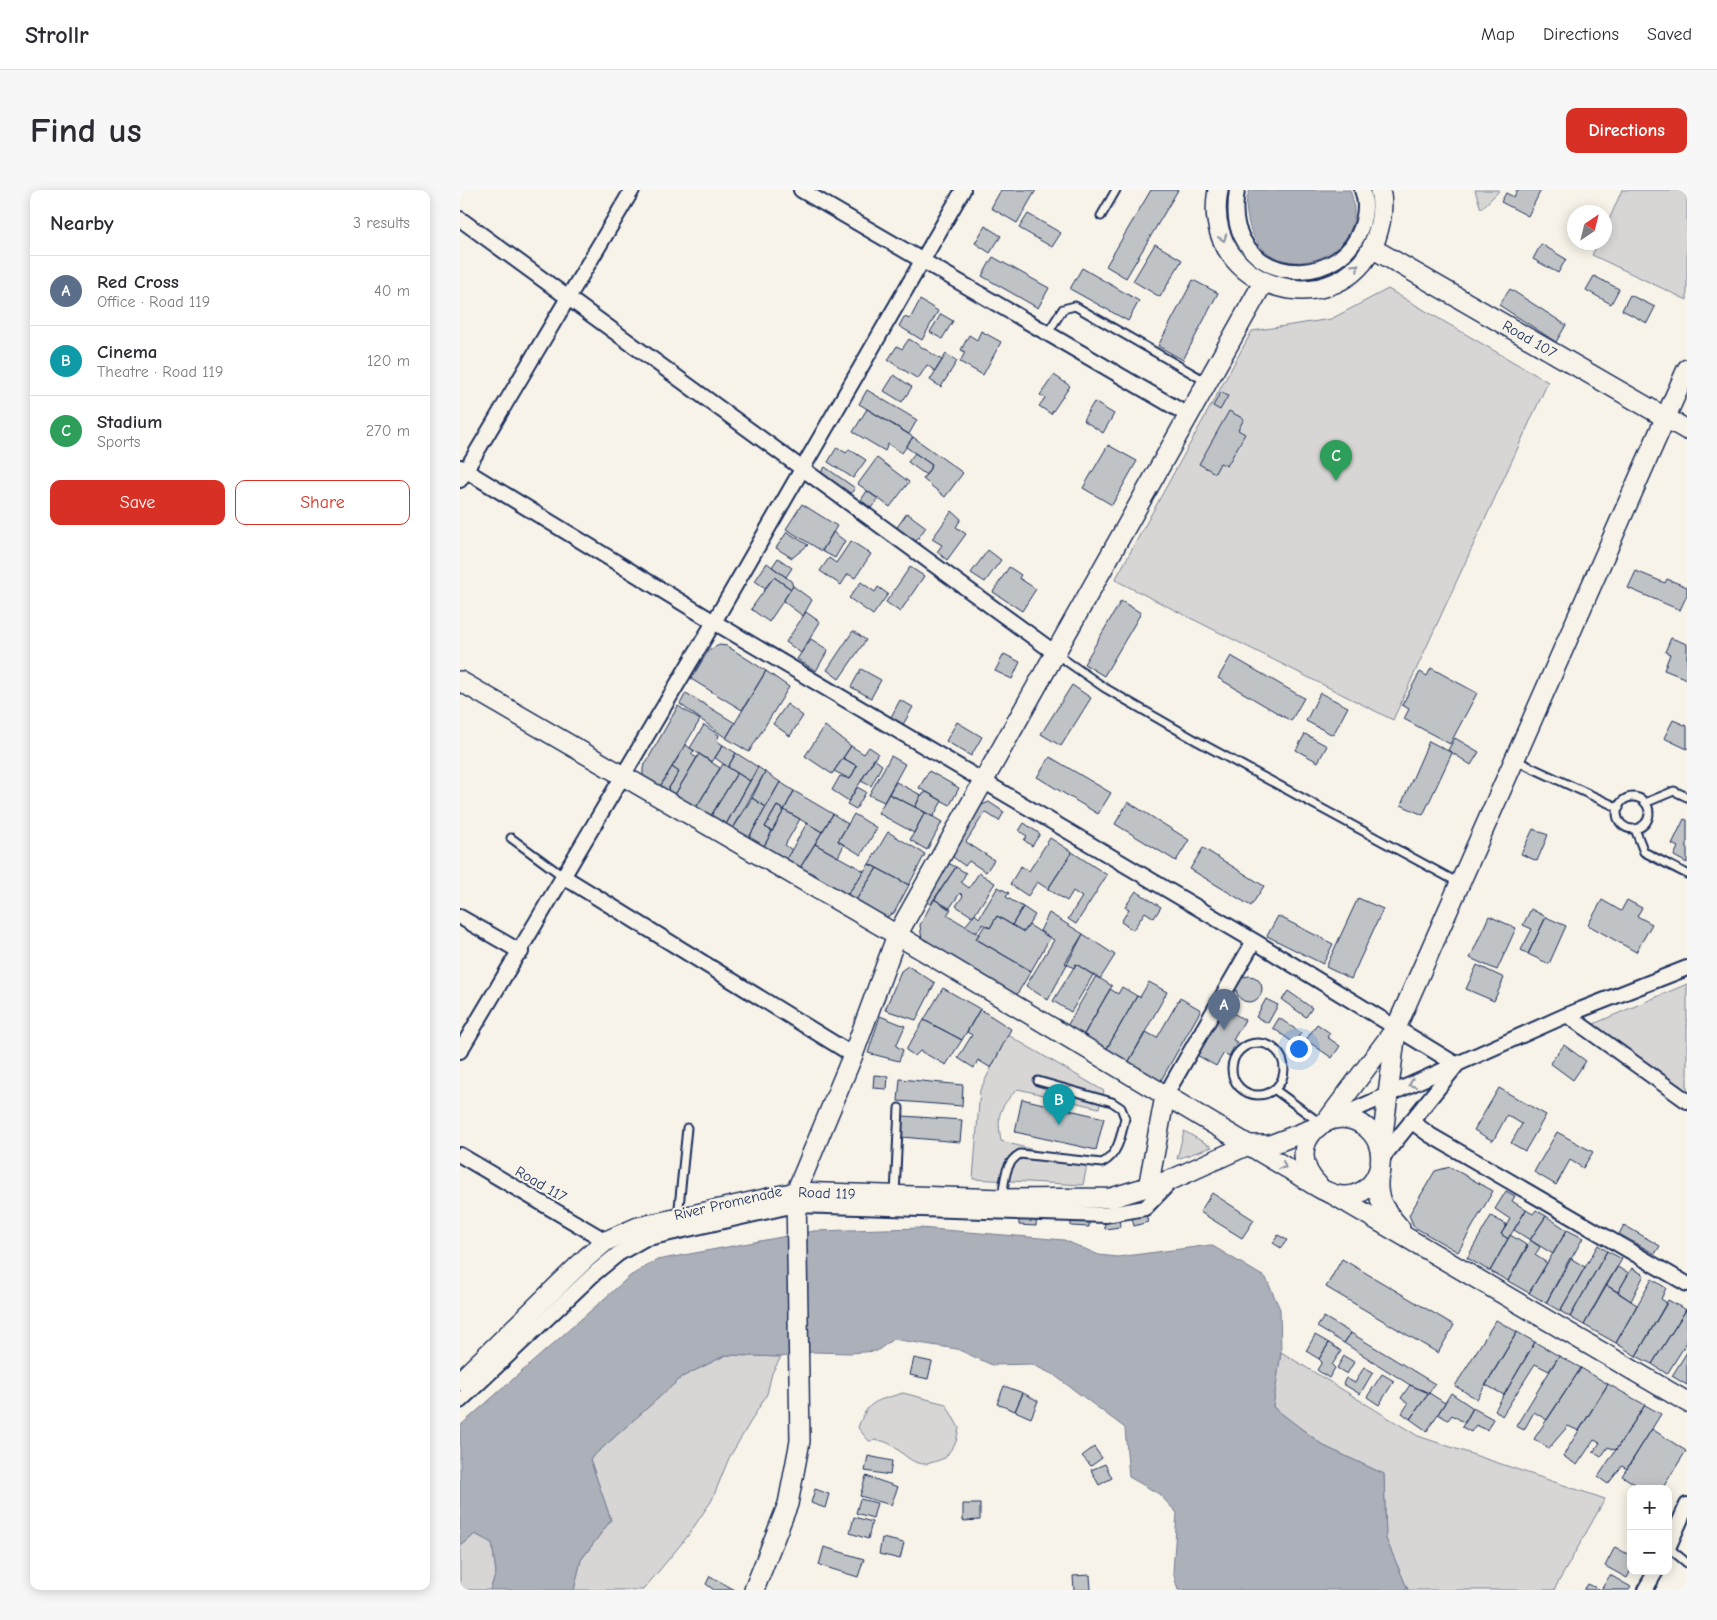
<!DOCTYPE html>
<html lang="en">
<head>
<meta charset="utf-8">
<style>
	:root { --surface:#fff; --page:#f7f7f7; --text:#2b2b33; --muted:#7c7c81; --line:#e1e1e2; --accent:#d93025 }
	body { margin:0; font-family:"Comic Neue",sans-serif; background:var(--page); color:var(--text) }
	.controls { position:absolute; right:15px; bottom:15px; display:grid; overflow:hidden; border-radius:10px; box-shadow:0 2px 12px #0003 }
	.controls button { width:45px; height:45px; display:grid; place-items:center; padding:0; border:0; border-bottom:1px solid var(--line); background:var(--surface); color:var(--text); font:25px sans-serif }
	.compass { position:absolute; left:1107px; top:15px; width:45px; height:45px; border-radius:50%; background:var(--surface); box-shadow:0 2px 12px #0003; rotate:35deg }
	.you { position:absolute; left:838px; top:858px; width:18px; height:18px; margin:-12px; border:4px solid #fff; border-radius:50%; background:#1a73e8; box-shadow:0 0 0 8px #1a73e833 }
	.badge { display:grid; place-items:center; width:32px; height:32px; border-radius:50%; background:var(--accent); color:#fff; font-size:16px; font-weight:700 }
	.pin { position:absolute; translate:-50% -41px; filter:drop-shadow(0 1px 2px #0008) }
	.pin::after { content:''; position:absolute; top:26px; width:18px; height:15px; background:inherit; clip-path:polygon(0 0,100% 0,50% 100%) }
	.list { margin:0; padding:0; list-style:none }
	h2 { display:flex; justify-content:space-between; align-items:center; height:65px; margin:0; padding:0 20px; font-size:21px }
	h2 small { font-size:16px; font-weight:400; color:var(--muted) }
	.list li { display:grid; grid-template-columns:32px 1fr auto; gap:15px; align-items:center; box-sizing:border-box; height:70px; padding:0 20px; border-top:1px solid var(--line) }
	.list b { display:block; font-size:19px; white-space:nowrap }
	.list p { margin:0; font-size:16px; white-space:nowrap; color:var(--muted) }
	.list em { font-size:16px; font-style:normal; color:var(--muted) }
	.actions { display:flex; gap:10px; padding:15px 20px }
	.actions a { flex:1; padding:11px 0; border:1px solid var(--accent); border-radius:10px; text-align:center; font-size:18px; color:var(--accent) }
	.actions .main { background:var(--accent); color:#fff }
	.map { position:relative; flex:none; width:1227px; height:1400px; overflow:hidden; border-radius:10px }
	header { display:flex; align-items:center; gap:30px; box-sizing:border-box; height:70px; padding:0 25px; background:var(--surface); border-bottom:1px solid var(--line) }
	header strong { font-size:24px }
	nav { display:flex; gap:28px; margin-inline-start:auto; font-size:18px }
	.intro { display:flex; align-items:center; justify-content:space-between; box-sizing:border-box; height:120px; padding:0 30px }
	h1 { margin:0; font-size:35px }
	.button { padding:12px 22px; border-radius:10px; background:var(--accent); color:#fff; font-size:18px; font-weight:700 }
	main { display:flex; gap:30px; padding:0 30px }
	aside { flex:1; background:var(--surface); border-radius:10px; box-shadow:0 2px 12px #0003 }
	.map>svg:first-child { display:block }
	.green { fill:#d7d6d4; stroke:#798299 }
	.water { fill:#acb0b9; stroke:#727c95 }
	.building { fill:#c0c3c5; stroke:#1b2f5e }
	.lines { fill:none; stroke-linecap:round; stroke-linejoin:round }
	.lane-casing { stroke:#1b2f5e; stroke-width:11 }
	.street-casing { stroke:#1b2f5e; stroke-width:18 }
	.secondary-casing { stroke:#1b2f5e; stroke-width:22 }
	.lane { stroke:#f7f3e8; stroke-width:7 }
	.street { stroke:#f7f3e8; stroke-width:14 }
	.secondary { stroke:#f7f3e8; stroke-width:19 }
	.oneway { stroke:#8991a3 }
	.labels { text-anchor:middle; stroke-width:4.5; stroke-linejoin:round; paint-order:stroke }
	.street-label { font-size:15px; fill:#1b2f5e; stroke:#f7f3e8 }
</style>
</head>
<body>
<header>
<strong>Strollr</strong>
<nav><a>Map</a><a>Directions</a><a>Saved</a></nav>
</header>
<div class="intro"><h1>Find us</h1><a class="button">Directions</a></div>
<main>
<aside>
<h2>Nearby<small>3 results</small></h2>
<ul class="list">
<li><span class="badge" style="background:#5c6f8a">A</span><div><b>Red Cross</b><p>Office · Road 119</p></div><em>40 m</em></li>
<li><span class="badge" style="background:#0f9aa8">B</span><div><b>Cinema</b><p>Theatre · Road 119</p></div><em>120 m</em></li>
<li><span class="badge" style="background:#2e9e5b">C</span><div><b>Stadium</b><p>Sports</p></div><em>270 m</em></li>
</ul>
<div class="actions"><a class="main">Save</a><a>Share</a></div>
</aside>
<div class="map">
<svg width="1227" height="1400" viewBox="0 0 1227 1400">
	<rect width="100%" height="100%" fill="#f7f3e8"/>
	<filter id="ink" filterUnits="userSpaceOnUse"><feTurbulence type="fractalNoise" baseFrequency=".02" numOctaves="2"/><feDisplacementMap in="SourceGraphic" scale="10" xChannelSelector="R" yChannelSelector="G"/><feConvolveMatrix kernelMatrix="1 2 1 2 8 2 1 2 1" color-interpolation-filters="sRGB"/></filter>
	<g filter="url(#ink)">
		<path class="green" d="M1015 0H1040L1021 19Z
			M1162 0H1227V110L1132 65 1138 53 1144 52 1145 39Z
			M928 99 1088 192 933 530 655 390 792 141 871 129Z
			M1227 794V905L1131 835Z
			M548 845 644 901 639 918 558 899C538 918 537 925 541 951L627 975 623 995 513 989 520 900Z
			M724 941 752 957 717 969Z
			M821 1162 958 1246 1145 1309 1094 1400H948L926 1349 924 1284 864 1256 813 1217Z
			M266 1165 321 1167 312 1183 307 1204 269 1268 252 1310 227 1347 183 1400H114L121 1370 151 1330 130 1269 222 1187Z
			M443 1203 486 1214 499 1238 496 1252 485 1268C479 1270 472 1273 466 1274 443 1275 436 1245 409 1251L398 1238C407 1210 417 1211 443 1203Z
			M15 1344 32 1353 36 1383 30 1400H0V1357Z"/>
		<path class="water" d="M790 0H890C917 73 802 103 788 30 786 20 785 9 790 0Z
			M460 1038 604 1050 639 1065 658 1067 751 1055 806 1088 820 1119 821 1162 813 1217 864 1256 924 1284 926 1349 948 1400H718L713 1382 717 1323 699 1304 669 1287 665 1238 594 1185 571 1174 532 1175 497 1159 433 1149 417 1161 390 1163 353 1162 321 1167 266 1165 222 1187 130 1269 151 1330 121 1370 114 1400H30L36 1383 32 1353 15 1344 0 1357V1236L170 1086 197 1070 354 1041Z"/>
		<path class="building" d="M541 0H576L557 33 531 18Z
			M691 0H718L666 88 646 76Z
			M1057 0H1081L1068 26 1041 12 1046 3 1054 7Z
			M568 24 601 43 592 57 559 38Z
			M525 36 541 46 530 63 515 53Z
			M695 54 722 70 700 107 673 91Z
			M1081 54 1106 69 1098 83 1073 69Z
			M533 67 589 98 578 118 522 86Z
			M622 78 679 111 668 131 610 99Z
			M1134 86 1159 99 1151 114 1126 100Z
			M733 90 758 103 723 170 698 156Z
			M1050 99 1106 135 1096 152 1039 115Z
			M1170 105 1195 117 1187 133 1162 120Z
			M460 110 478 121 462 150 439 136 444 127 450 129Z
			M481 124 493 131 482 149 470 142Z
			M521 141 541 152 523 185 500 172 505 162 501 160 509 145 517 150Z
			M449 149 482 170 475 181 467 175 458 189 428 170 437 156 442 159Z
			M486 164 497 171 481 197 470 190Z
			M434 185 452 197 442 212 424 201Z
			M594 185 610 196 591 224 579 216 585 208 580 205Z
			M407 200 457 230 449 244 399 214Z
			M761 202 768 206 760 220 753 216Z
			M634 212 654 224 643 243 623 230Z
			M407 219 453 247 442 263 428 254 425 261 393 242Z
			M769 221 784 229 778 240 785 244 767 276 760 273 755 283 739 274Z
			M453 247 503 283 485 307 463 289 472 275 446 257Z
			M648 255 677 271 652 315 623 298Z
			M377 257 386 263 389 259 406 270 393 288 368 272Z
			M455 263 472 275 466 285 448 272Z
			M417 268 449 292 430 317 398 294Z
			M365 277 395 298 388 308 358 287Z
			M407 301 418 309 411 318 401 310Z
			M342 314 377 336 362 361 326 339Z
			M492 321 501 329 496 337 506 344 487 370 477 362 482 355 472 349Z
			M447 323 466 337 452 357 433 343Z
			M327 342 348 355 332 368 316 358Z
			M373 342 385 351 375 368 362 361Z
			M391 351 411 364 395 388 388 384 381 395 360 381 369 368 376 373Z
			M528 360 541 370 525 392 511 383Z
			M318 368 332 378 326 387 312 377Z
			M307 373 331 391 333 396 331 399 314 387 305 398 295 391Z
			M450 377 464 386 440 422 426 412Z
			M549 377 561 385 559 388 576 399 562 421 533 402Z
			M1176 381 1205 393 1207 389 1227 397V405L1220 420 1168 398Z
			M314 387 331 399 309 432 291 419Z
			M401 392 415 402 418 397 428 404 413 425 389 408Z
			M333 396 352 410 343 426 323 411Z
			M661 411 681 423 644 486 624 474Z
			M346 422 360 432 341 463 326 452Z
			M393 441 406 450 379 489 367 480Z
			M1211 448 1227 454V489L1204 480 1210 464 1205 462Z
			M351 449 368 460 356 481 337 469Z
			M259 455 267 456 306 481 282 520 231 489 248 461Z
			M544 464 560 472 552 489 535 481Z
			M771 466 844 508 831 531 758 488Z
			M971 478 1017 503 990 554 944 529 949 519 942 515 960 482 967 486Z
			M401 479 421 490 411 508 391 497Z
			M306 481 329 497 289 562 266 548Z
			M612 495 631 508 601 556 581 544Z
			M226 503 275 533 266 548 220 514Z
			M860 503 888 517 873 545 846 531Z
			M440 510 453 517 441 538 429 531Z
			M327 514 343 526 330 546 313 534Z
			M218 516 240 530 198 600 183 588V578Z
			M1213 530 1227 536V559L1204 548Z
			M497 532 522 547 511 566 486 551Z
			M244 535 259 545 257 551 263 555 252 572 230 558Z
			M365 536 391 556 372 584 345 566Z
			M845 544 867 556 858 572 836 560Z
			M995 548 1019 562 1011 575 988 560Z
			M969 551 992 563 963 625 941 615Z
			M226 555 234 561 231 564 237 568 213 608 205 604 219 582 212 577Z
			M263 555 276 563 268 577 255 568Z
			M391 556 404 564 409 557 418 563 389 611 372 600 380 586 390 589 397 576 383 568Z
			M276 563 298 577 290 591 268 577Z
			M239 564 260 578 234 621 213 608Z
			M431 566 445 574 424 612 409 605Z
			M590 567 651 603 638 624 577 587Z
			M383 568 397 576 390 589 374 581Z
			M414 569 422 575 411 596 401 591Z
			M263 574 277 583 249 629 234 621Z
			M212 577 219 582 205 604 198 600Z
			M298 577 305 582 271 642 264 638Z
			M469 581 499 598 490 615 459 598Z
			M305 582 320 592 306 617 292 608Z
			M277 583 290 591 264 638 249 629Z
			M320 592 334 601 324 620 317 616 305 637 312 641 302 660 287 651Z
			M436 592 461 605 455 617 429 604Z
			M397 597 406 602 396 619 387 614Z
			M334 601 373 624 362 642 324 620Z
			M467 602 482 611 473 627 455 617 461 605Z
			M429 604 465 622 454 643 418 623Z
			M292 608 306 617 287 651 271 642Z
			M529 612 544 622 539 631 525 622 506 652 534 670 526 682 509 671 505 676 493 667 492 663 522 615Z
			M668 612 729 650 716 671 655 634Z
			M317 616 324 620 312 641 305 637Z
			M324 620 340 629 325 655 332 660 324 673 302 660Z
			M465 622 482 632 467 660 450 650Z
			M373 624 388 634 378 651 384 655 378 667 355 654Z
			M394 624 417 638 401 665 378 651Z
			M1224 629 1227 630V673L1214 666 1218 657 1212 654Z
			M347 633 362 642 338 681 324 673Z
			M564 633 580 644 572 656 564 650 567 646 559 641Z
			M1073 639 1088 645 1077 671 1061 664Z
			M428 642 465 664 449 695 409 674Z
			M590 648 612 662 588 699 577 692 568 706 550 694 561 676 569 681Z
			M355 654 404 681 385 708 338 681Z
			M743 658 804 696 791 716 730 679Z
			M612 662 647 685 616 734 608 729 622 707 613 701 607 711 588 699Z
			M409 674 417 678 394 713 385 708Z
			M490 674 496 677 471 715 467 712 486 676Z
			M496 677 506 683 501 692 509 698 519 683 535 693 513 727 496 716 503 706 500 703 489 719 474 709Z
			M417 678 449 695 434 723 429 726 424 727 394 713Z
			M538 697 549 703 546 707 563 717 552 735 537 726 530 738 523 734 516 743 505 736 515 724 519 728Z
			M676 701 701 717 694 728 685 722 673 740 661 732 669 719 665 717Z
			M898 708 923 719 891 789 866 777Z
			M474 709 491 719 487 725 519 744 516 749 571 781 556 806 462 750 460 735Z
			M1142 710 1161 721 1167 710 1182 718 1177 726 1192 734 1176 762 1128 735Z
			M563 717 575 725 564 742 552 735Z
			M1071 719 1086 727 1068 764 1061 760 1072 739 1063 735Z
			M589 723 623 744 588 810 566 796 594 750 580 741Z
			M537 726 564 742 569 735 590 748 571 781 516 749 525 735 530 738Z
			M818 726 873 754 863 774 807 746Z
			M1029 726 1056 738 1037 780 1010 768Z
			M1086 727 1106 736 1089 774 1068 764Z
			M623 744 655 765 640 789 616 774 614 778 605 773Z
			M616 774 633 785 611 822 593 811Z
			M1017 775 1044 788 1034 811 1006 799Z
			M448 776 475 793 456 830 425 820 441 781Z
			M776 799a13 13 0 1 1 26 0a13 13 0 1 1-26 0Z
			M636 786 652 796 623 846 607 836Z
			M689 792 707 802 668 873 646 860 677 806 680 807Z
			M662 797 677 806 646 860 623 846 650 799 658 804Z
			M483 798 520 819 502 850 464 830Z
			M828 801 852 818 846 827 822 810Z
			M720 808 741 820 700 892 668 873 686 842 697 848Z
			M806 809 818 815 808 833 796 827Z
			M763 817 785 830 773 850 777 852 769 866 764 863 756 876 735 864Z
			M520 819 551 839 531 878 518 870 514 878 498 868 512 845 507 842Z
			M420 826 445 836 436 856 443 860 439 871 408 863Z
			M819 828 841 843 834 853 813 838Z
			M464 830 502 850 486 875 460 861 455 866 446 860Z
			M857 834 870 843 867 847 880 856 872 868 846 850Z
			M1104 855 1126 871 1113 890 1090 873Z
			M414 885 428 886 427 899 413 898Z
			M440 889 503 895 502 916 438 911Z
			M1039 898 1086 925 1065 961 1051 953 1062 934 1047 925 1033 951 1014 940Z
			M562 909 644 928 636 960 555 942Z
			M443 926 502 930 500 952 441 947Z
			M1097 942 1133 962 1123 978 1110 970 1096 995 1074 982Z
			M990 977 1033 1001 998 1062 954 1037 949 1025 975 981Z
			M1046 1001 1055 1006 1052 1011 1066 1020 1048 1049 1041 1044 1050 1029 1035 1019Z
			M752 1003 794 1030 782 1048 740 1022Z
			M559 1020 577 1021 576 1036 559 1035Z
			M685 1020 688 1032 674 1036 671 1024Z
			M1066 1020 1073 1024 1076 1020 1086 1026 1070 1050 1054 1040Z
			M611 1024 629 1025V1037L611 1036Z
			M659 1026 660 1037 645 1039 644 1028Z
			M1031 1026 1047 1035 1041 1044 1048 1049 1030 1081 1007 1068Z
			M1086 1026 1107 1040 1093 1064 1070 1050Z
			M1164 1035 1200 1056 1195 1064 1159 1044Z
			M1107 1040 1123 1048 1086 1113 1069 1103Z
			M818 1045 827 1050 821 1058 813 1053Z
			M1050 1045 1068 1056 1048 1091 1030 1081Z
			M1070 1050 1080 1057 1075 1065 1087 1073 1069 1103 1048 1091Z
			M1138 1055 1147 1061 1110 1127 1100 1121Z
			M1147 1061 1162 1069 1124 1135 1110 1127Z
			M1110 1068 1125 1077 1100 1121 1086 1113Z
			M882 1069 994 1135 978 1163 866 1097Z
			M1157 1077 1169 1083 1158 1102 1146 1095Z
			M1172 1078 1184 1085 1171 1111 1158 1102Z
			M1192 1089 1206 1098 1201 1109 1207 1113 1176 1166 1156 1153Z
			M1146 1095 1177 1115 1156 1153 1124 1135Z
			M1208 1110 1226 1120 1192 1174 1176 1166Z
			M1227 1118V1152L1207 1184 1192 1174Z
			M864 1127 891 1143 884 1153 857 1137Z
			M1036 1130 1057 1142 1017 1209 995 1196Z
			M1057 1142 1075 1152 1044 1205 1026 1195Z
			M891 1143 975 1194 969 1203 950 1195 884 1153Z
			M855 1145 869 1153 859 1169 846 1161Z
			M1075 1152 1099 1166 1089 1181 1075 1174 1042 1226 1035 1220Z
			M869 1153 881 1161 872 1175 875 1178 869 1188 857 1180 862 1172 859 1169Z
			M1227 1162V1195L1212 1186Z
			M884 1166 894 1172 887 1184 877 1178Z
			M1099 1166 1121 1178 1087 1230 1074 1222 1064 1240 1056 1236Z
			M454 1168 472 1172 468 1189 450 1185Z
			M904 1177 913 1182 900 1204 883 1194 886 1188 895 1193Z
			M1121 1178 1148 1194 1119 1241 1108 1236 1089 1258 1074 1249Z
			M922 1184 934 1191 919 1215 907 1207Z
			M1148 1194 1185 1215 1156 1260 1148 1257 1141 1267 1133 1262 1140 1253 1134 1250 1117 1275 1103 1266Z
			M950 1195 969 1203 950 1229 942 1223 948 1214 941 1208Z
			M544 1196 563 1203 555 1221 537 1214Z
			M563 1203 578 1211 571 1228 555 1221Z
			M969 1203 985 1213 967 1241 950 1229Z
			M991 1203 1013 1218 1005 1233 992 1225 988 1230 978 1224Z
			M1185 1215 1201 1224 1167 1279 1162 1276 1148 1294 1138 1287Z
			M1013 1218 1033 1229 1027 1240 1016 1235 1011 1242 1002 1237Z
			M1192 1239 1226 1261 1202 1299H1183L1162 1286Z
			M634 1257 642 1268 631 1276 622 1266Z
			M408 1266 432 1271 430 1285 405 1281Z
			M645 1274 652 1288 639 1295 631 1280Z
			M406 1286 438 1297 431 1315 400 1306Z
			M355 1299 369 1304 365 1318 351 1313Z
			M400 1309 417 1313 413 1328 396 1323Z
			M503 1314H520V1330L503 1331Z
			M394 1327 412 1332 408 1349 390 1343Z
			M422 1348 444 1353 440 1369 419 1364Z
			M364 1357 404 1369 398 1387 359 1375Z
			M1155 1357 1171 1366V1380L1167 1388 1145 1376Z
			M630 1385 631 1400H614L613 1386Z
			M1150 1385 1171 1397 1169 1400H1124L1128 1394 1141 1400Z
			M250 1386 275 1400H254L246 1394Z"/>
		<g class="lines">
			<defs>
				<path id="lane" d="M641 26 656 0
					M587 144 603 119 615 116 747 192
					M596 464 645 498 737 551 999 693
					M1055 570 1159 618
					M1157 623a16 16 0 1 1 32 0a16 16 0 1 1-32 0Z
					M1185 613 1214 601 1227 607
					M1175 639 1184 662 1227 684
					M51 648 104 687
					M772 879a26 26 0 1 1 52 0a26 26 0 1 1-52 0Z
					M814 899 860 933
					M435 1005 439 918
					M542 1008C545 991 544 973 560 964L642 973C659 964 661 945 665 928L661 918 652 912 578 891
					M218 1027 227 938
					M1209 1358 1227 1373"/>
				<path id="street" d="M341 0 728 225
					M777 0C775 13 774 25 778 38 797 97 882 94 901 38 905 26 907 12 902 0
					M0 29 595 463
					M0 277 254 432 794 751 997 875
					M0 290 172 0
					M104 687 393 865
					M0 727 61 762
					M1107 825 1227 911
					M0 861 254 432 503 0
					M705 906 794 751
					M876 928 1107 825 1227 778
					M951 931 970 945 1227 1094
					M0 965 146 1051
					M922 968 995 877
					M0 1211 136 1082 158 1064 184 1049 335 1015 646 1025 685 1018 711 991
					M1208 1358 1227 1315
					M1185 1400 1196 1381"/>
				<g id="secondary">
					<path d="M758 0C739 102 883 139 916 48 921 33 924 16 920 0"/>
					<path id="s1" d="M912 58 1227 240"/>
					<path d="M0 491C145 576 291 660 437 745 567 822 697 901 827 978 843 987 864 1005 883 1006 919 1007 933 961 908 939 873 906 817 955 859 996"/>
					<path d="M866 932 936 838 1227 179"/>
					<path d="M921 960 936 841"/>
					<path d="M920 980C913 1006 923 1019 940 1038"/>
					<path d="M688 998 705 906"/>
					<path d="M874 1005 1227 1212"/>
					<path id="s2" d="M0 1191 126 1068 146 1051 178 1037 336 1002 542 1009 651 1008 713 989 788 955H810L857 937"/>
					<path d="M294 1400 328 1314 340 1251 336 1002 393 865 437 745 803 93"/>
				</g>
			</defs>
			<use href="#lane" class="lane-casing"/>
			<use href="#street" class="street-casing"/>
			<use href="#secondary" class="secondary-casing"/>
			<use href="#lane" class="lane"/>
			<use href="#street" class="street"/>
			<use href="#secondary" class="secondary"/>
		</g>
		<defs><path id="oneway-chevron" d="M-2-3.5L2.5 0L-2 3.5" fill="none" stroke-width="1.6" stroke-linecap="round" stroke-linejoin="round" transform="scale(1.25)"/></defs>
		<g class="oneway">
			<use href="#oneway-chevron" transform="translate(763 48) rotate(70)"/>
			<use href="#oneway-chevron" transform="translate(896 77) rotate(-44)"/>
			<use href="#oneway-chevron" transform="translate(952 894) rotate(157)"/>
			<use href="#oneway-chevron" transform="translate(823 976) rotate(30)"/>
		</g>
	</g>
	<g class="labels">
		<g class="street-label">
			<text dy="5" stroke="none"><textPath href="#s1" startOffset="182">Road 107</textPath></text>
			<text transform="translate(81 994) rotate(30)" y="5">Road 117</text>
			<text dy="5" stroke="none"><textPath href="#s2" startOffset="430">Road 119</textPath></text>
			<text transform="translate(268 1013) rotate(-13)" y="5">River Promenade</text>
		</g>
	</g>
</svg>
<div class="controls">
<button>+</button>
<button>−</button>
</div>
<svg class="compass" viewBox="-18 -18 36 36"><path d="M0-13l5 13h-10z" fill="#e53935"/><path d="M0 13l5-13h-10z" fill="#7c7c81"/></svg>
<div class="you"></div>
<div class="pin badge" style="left:764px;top:840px;background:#5c6f8a">A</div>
<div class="pin badge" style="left:599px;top:935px;background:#0f9aa8">B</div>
<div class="pin badge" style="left:876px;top:291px;background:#2e9e5b">C</div>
</div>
</main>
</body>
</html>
